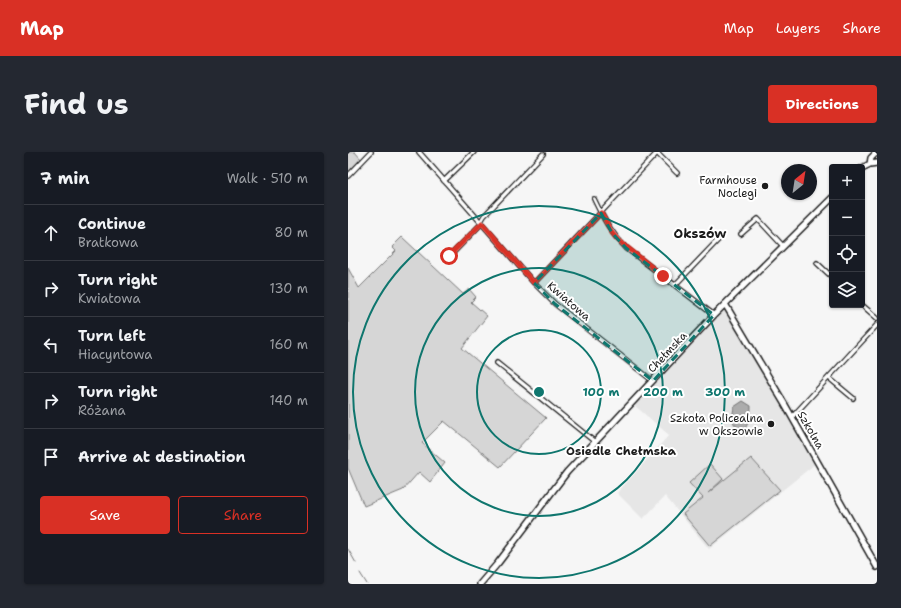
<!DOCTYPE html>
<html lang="en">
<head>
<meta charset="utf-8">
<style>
	:root { --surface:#171b24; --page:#242831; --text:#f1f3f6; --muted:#9ea1a6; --line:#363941; --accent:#d93025 }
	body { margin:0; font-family:"Shantell Sans",sans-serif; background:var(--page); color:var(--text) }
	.controls { position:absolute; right:12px; top:12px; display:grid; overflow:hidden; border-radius:4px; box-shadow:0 1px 3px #0004 }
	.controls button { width:36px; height:36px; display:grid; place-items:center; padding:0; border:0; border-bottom:1px solid var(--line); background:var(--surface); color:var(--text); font:20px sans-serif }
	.compass { position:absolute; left:433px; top:12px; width:36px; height:36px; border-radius:50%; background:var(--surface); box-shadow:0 1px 3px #0004; rotate:30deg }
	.stop { position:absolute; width:12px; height:12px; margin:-9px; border:3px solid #d93025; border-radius:50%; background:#fff }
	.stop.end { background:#d93025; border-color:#fff; box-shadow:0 1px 4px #0008 }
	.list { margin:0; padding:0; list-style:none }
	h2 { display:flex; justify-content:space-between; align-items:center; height:52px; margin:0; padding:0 16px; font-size:17px }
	h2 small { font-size:13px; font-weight:400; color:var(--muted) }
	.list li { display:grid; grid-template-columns:26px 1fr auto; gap:12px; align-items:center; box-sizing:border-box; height:56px; padding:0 16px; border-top:1px solid var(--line) }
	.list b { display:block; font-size:15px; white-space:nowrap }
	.list p { margin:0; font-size:13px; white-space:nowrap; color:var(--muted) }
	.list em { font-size:13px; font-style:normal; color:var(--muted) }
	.actions { display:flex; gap:8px; padding:12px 16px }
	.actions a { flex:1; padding:9px 0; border:1px solid var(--accent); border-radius:4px; text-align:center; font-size:14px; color:var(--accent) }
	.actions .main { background:var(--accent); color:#fff }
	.icon { flex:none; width:22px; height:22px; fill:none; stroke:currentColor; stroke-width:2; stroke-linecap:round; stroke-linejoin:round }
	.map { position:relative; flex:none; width:529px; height:432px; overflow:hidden; border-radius:4px }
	header { display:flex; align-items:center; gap:24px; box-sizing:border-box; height:56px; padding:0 20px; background:var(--accent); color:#fff }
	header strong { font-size:19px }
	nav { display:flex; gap:22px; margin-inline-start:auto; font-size:14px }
	.intro { display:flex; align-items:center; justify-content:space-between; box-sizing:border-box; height:96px; padding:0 24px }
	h1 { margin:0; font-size:28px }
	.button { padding:10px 18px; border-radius:4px; background:var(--accent); color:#fff; font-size:14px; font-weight:700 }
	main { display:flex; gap:24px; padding:0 24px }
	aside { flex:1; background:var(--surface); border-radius:4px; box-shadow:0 1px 3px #0004 }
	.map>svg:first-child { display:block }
	.built { fill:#e6e6e6 }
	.green { fill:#d6d6d6; stroke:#797979 }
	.water { fill:#acacac; stroke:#727272 }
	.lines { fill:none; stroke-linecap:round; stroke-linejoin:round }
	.stream { stroke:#727272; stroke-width:1 }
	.street-casing { stroke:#1c1c1c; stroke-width:6 }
	.secondary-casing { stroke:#1c1c1c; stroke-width:8 }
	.street { stroke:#fff; stroke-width:3.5 }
	.secondary { stroke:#fff; stroke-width:5 }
	.route { stroke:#d93025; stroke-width:5 }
	.marked { fill:#0f766e; fill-opacity:0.2; stroke:#0f766e; stroke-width:3; stroke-dasharray:8 5; stroke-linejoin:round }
	.ring { fill:none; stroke:#0f766e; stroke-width:2 }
	.poi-dot { fill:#1c1c1c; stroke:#fff; stroke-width:1.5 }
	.labels { text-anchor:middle; stroke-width:4; stroke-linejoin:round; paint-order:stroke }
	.poi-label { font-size:11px; fill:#1c1c1c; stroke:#fff; text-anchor:end }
	.street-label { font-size:11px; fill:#1c1c1c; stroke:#fff }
	.neighbourhood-label { font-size:12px; font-weight:bold; fill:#1c1c1c; stroke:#fff }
	.quarter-label { font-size:13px; font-weight:bold; fill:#1c1c1c; stroke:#fff }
	.centre { fill:#0f766e; stroke:#fff; stroke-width:2 }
	.ring-label { font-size:12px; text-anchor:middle; font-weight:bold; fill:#0f766e; stroke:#fff; stroke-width:4; stroke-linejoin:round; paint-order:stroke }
</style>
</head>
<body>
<header>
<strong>Map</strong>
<nav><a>Map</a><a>Layers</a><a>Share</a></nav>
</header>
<div class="intro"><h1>Find us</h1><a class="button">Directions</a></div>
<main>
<aside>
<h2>7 min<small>Walk · 510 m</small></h2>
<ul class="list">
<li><svg class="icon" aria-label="ahead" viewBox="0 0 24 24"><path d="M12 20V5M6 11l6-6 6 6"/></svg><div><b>Continue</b><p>Bratkowa</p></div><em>80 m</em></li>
<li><svg class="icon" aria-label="right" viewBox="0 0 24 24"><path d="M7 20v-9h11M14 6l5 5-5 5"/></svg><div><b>Turn right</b><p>Kwiatowa</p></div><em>130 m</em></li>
<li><svg class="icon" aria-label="left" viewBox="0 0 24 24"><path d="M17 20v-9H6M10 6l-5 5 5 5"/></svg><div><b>Turn left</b><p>Hiacyntowa</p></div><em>160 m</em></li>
<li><svg class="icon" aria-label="right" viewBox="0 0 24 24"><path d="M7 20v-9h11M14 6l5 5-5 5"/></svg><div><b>Turn right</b><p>Różana</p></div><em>140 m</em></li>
<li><svg class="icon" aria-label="arrive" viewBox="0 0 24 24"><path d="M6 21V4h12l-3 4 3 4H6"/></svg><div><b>Arrive at destination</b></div></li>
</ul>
<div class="actions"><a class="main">Save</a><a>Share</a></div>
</aside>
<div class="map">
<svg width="529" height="432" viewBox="0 0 529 432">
	<rect width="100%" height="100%" fill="#f6f6f6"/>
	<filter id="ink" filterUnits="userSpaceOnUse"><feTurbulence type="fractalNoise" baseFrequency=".025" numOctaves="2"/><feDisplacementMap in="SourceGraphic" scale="8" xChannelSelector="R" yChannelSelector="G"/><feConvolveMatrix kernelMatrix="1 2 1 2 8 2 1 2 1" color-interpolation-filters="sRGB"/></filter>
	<g filter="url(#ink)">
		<path class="built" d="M376 156 467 312 361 397 317 344 295 367 269 341 321 283 286 253Z"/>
		<path class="green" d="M0 0H7L13 7 0 21Z
			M54 85 115 142 121 137 128 145 123 150 139 164 114 196 198 266 152 315 96 269 74 291 97 311 82 330 71 320 55 338 16 354 0 316V116L11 136 48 99 44 95Z
			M403 306 432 338 362 394 335 362 355 346 341 331 362 312 375 327 360 341Z"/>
		<path class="water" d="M395 249 403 254C403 263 401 271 396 278 382 273 384 267 386 255Z"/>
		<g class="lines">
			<path class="stream" d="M0 397 8 411
				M12 421 19 432"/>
			<defs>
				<path id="street" d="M71 0 186 131 207 152 305 229
					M309 1 329 21
					M0 24 23 0
					M96 29 126 0
					M246 47C255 66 263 81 278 96L366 163
					M133 69 136 64 195 2
					M393 82 410 67 435 94
					M101 105 134 71
					M469 111 484 125
					M186 131 310 0
					M327 133 371 87
					M514 153 529 166
					M149 211 247 290
					M481 226 505 246
					M444 265 529 173"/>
				<path id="secondary" d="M522 12 523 6 529 0
					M514 16 522 12 529 11
					M377 152 436 251 529 415
					M132 432 150 411 219 320 366 163 484 46"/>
			</defs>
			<use href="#street" class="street-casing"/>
			<use href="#secondary" class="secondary-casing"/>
			<use href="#street" class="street"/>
			<use href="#secondary" class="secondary"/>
		</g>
	</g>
	<g class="lines" filter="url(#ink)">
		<path class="route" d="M101 104 134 71 186 131 253 61 264 81 270 88 315 124"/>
	</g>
	<path class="marked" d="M253 61 264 81 278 96 366 163 305 229 207 152 186 131Z"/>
	<g class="ring">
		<circle cx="191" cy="240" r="62"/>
		<circle cx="191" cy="240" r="124"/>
		<circle cx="191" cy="240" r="186"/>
	</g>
	<g class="poi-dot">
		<circle cx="417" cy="34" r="4"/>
		<circle cx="423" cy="272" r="4"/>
	</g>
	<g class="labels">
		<g class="poi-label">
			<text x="409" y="32">Farmhouse<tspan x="409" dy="13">Noclegi</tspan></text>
			<text x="415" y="270">Szkoła Policealna<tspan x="415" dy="13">w Okszowie</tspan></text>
		</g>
		<g class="street-label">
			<text transform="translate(221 149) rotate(41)" y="4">Kwiatowa</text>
			<text transform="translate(319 200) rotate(-47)" y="4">Chełmska</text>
			<text transform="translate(463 278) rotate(60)" y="4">Szkolna</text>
		</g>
		<g class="neighbourhood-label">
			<text x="273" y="303">Osiedle Chełmska</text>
		</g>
		<g class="quarter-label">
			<text x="352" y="86">Okszów</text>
		</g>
	</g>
	<circle cx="191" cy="240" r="6" class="centre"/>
	<g class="ring-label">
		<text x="253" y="244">100 m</text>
		<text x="315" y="244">200 m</text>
		<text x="377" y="244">300 m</text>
	</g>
</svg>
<div class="controls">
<button>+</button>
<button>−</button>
<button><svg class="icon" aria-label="locate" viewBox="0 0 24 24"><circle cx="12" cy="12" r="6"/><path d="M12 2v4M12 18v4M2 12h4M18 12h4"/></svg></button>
<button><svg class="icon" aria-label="layers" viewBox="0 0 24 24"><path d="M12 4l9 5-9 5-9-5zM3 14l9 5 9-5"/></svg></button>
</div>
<svg class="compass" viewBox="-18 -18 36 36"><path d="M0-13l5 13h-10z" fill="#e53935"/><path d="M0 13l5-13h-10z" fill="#9ea1a6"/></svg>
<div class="stop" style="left:101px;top:104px"></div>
<div class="stop end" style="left:315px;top:124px"></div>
</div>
</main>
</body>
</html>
